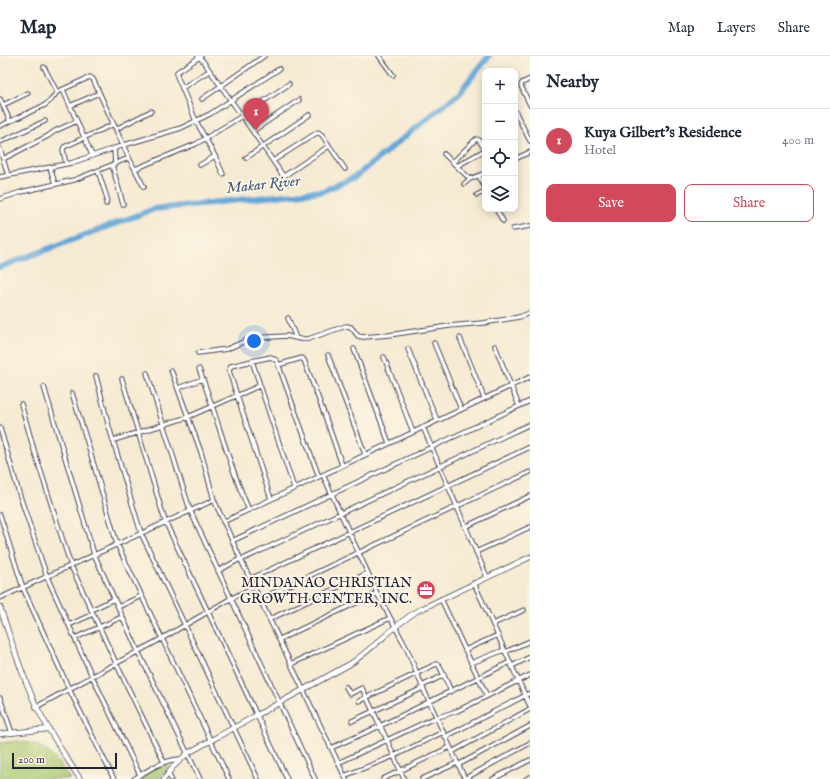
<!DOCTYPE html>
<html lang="en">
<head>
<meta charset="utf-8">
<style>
	:root { --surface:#fff; --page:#f2f2f3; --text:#1f2937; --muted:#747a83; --line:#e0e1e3; --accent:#d1495b }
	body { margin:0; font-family:"IM FELL English",serif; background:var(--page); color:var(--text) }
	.controls { position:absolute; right:12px; top:12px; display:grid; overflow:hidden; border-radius:8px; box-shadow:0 2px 10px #0003 }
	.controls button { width:36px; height:36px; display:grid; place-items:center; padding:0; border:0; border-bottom:1px solid var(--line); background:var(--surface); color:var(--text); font:20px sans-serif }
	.scale { position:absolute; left:12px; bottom:10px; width:105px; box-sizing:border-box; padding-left:4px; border:2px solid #22223b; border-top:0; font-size:11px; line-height:14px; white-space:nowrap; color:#22223b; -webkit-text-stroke:3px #fcf5e5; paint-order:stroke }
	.you { position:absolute; left:254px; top:285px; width:14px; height:14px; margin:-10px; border:3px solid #fff; border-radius:50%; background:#1a73e8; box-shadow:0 0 0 6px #1a73e833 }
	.badge { display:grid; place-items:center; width:26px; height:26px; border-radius:50%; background:var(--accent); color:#fff; font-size:13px; font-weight:700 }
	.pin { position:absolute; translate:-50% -33px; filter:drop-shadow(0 1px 2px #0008) }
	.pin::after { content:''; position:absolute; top:21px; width:14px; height:12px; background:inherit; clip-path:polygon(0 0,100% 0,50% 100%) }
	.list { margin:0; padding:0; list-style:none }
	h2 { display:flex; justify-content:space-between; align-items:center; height:52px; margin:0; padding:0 16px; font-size:17px }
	h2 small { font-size:13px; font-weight:400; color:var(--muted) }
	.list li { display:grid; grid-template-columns:26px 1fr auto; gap:12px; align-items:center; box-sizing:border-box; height:64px; padding:0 16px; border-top:1px solid var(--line) }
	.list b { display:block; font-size:15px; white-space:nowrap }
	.list p { margin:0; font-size:13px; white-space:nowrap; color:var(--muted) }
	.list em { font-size:13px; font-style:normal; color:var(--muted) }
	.actions { display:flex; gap:8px; padding:12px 16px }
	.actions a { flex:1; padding:9px 0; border:1px solid var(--accent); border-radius:8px; text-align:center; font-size:14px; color:var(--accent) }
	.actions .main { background:var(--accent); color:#fff }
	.icon { flex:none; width:22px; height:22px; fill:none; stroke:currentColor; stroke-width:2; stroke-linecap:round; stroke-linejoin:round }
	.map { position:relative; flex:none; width:530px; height:723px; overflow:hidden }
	header { display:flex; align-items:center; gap:24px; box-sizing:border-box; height:56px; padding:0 20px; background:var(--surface); border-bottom:1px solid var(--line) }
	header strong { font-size:19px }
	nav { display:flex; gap:22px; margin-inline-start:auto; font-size:14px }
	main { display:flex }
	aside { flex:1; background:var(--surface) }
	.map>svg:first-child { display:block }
	.green { fill:#abca72; stroke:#667656 }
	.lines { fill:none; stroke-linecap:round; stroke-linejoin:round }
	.river { stroke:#63a8d9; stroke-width:6 }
	.minor-casing { stroke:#424052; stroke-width:5.5 }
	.major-casing { stroke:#424052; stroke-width:6 }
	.minor { stroke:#fff; stroke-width:3.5 }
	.major { stroke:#fff; stroke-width:4.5 }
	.labels { text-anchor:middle; stroke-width:4; stroke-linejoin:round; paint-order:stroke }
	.poi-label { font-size:14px; fill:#22223b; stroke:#fcf5e5; text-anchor:end }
	.water-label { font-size:15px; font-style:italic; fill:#3c587a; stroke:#fcf5e5 }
</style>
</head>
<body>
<header>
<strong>Map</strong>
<nav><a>Map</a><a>Layers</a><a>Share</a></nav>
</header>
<main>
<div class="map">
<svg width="530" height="723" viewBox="0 0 530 723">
	<rect width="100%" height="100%" fill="#fcf5e5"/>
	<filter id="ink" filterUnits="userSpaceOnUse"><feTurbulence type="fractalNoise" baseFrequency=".025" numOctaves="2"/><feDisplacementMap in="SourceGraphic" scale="8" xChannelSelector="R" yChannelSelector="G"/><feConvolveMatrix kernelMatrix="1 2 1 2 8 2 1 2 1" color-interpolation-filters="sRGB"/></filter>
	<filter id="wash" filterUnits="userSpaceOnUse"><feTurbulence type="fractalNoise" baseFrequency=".012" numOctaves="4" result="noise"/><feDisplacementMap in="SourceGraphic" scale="16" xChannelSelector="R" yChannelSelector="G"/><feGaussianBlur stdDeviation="0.9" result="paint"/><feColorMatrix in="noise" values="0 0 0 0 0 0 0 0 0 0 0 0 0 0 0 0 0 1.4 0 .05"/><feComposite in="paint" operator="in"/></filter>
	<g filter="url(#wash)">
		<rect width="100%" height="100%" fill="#f6ead2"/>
		<path class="green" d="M17 685C45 687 55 701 70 723H0V687Z
			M160 709H167L168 711 159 723H137Z"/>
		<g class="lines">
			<path class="river" d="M0 211 154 153 323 135 355 121 459 37 489 0"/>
		</g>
	</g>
	<g filter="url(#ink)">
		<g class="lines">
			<defs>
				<path id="minor" d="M198 0 203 5 242 60 289 28
					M201 0 177 16V20L196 65 215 100 223 118
					M379 0 393 19
					M44 11 57 36
					M530 23 522 27 521 30 530 49
					M182 32 209 15
					M63 34 92 99
					M0 43 10 65
					M202 43 264 0
					M3 49 28 37
					M70 50 99 37
					M515 55 530 85
					M0 70 45 49 51 44 57 36 90 21 93 23 129 102 74 124 21 136 0 143
					M116 73 151 55
					M253 75 299 44
					M0 86 45 65
					M114 92 115 108
					M0 93 8 119
					M444 98 470 123
					M129 102 144 131
					M246 102 309 59
					M3 103 48 80 55 75 77 65
					M515 103 530 96
					M273 105 318 76 322 79 345 113
					M453 106 476 83 479 84 485 94
					M66 108 63 94 64 91 114 68
					M112 109 123 148
					M200 109 215 100
					M457 110 485 94
					M50 111 55 128
					M135 113 196 88 242 60 288 127
					M98 115 107 142 106 148
					M284 120 329 90
					M479 120 485 132
					M0 121 71 107 124 89 181 72 210 58 279 13
					M464 128 470 123 485 117
					M477 139 485 135
					M496 153 503 165
					M513 173 530 170
					M288 262 296 282
					M460 282 484 342
					M434 287 461 353
					M495 290 519 350
					M354 293 389 387
					M408 293 437 364
					M198 297 227 293 252 282 287 280 300 283H308L346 270 351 271 358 280 363 281 389 279 449 270 483 267 519 261 530 257
					M328 299 365 398
					M384 301 413 376
					M252 305 231 310 229 315 271 443
					M278 309 302 302 304 304 325 360 342 409
					M199 313C217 359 228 408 249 454
					M171 314 201 396 214 444 241 504 346 723
					M147 317 190 454 315 723
					M96 320 109 371 141 477 258 723
					M122 323 165 465 287 723
					M44 331 94 498 138 595 200 723
					M178 332 203 323
					M72 337 89 392 117 488 229 723
					M21 348 34 394 71 510 116 607 164 706
					M423 371 487 521
					M0 372 19 437 47 521 92 620 140 719
					M114 384 188 361 259 330
					M323 419 377 537 407 593 422 630 465 723
					M294 432 252 305 271 301 277 305 319 421
					M0 459 23 532 69 633 114 723
					M223 466 530 321
					M465 471 530 440
					M232 485 530 345
					M476 496 530 471
					M241 504 530 368
					M218 515 240 503
					M250 523 530 391
					M474 527 530 650
					M0 542 214 444
					M260 543 530 416
					M441 543 487 640
					M118 551 141 540
					M91 554 114 543
					M270 563 368 517
					M493 568 524 554
					M69 569 93 558
					M75 582 122 561
					M280 583 377 537
					M465 594 498 579
					M505 596 530 585
					M471 607 504 594
					M291 608 390 562
					M512 610 530 601
					M422 630 444 619
					M346 631 350 638 362 632 387 684 404 723
					M0 642 12 677
					M359 645 436 608 439 609 451 635
					M36 651 161 583 230 543 254 531
					M352 665 423 632
					M445 681 530 637
					M331 692 380 670 510 606
					M452 696 530 653
					M338 707 432 663 457 655 530 619
					M458 709 530 670
					M168 717 171 723
					M344 720 394 700 443 676
					M134 723C148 714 165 703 181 703
					M383 723 450 691
					M422 723 457 707
					M464 723 530 687
					M493 723 530 704
					M526 723 530 721"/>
				<path id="major" d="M0 551C11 584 21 618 36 649 48 675 65 699 80 723
					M0 678 49 673
					M164 723 174 710 188 697 350 608C374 592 393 570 417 555L530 501"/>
			</defs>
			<use href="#minor" class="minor-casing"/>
			<use href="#major" class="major-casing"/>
			<use href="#minor" class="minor"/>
			<use href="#major" class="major"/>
		</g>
	</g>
	<defs>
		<symbol id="office-disc" viewBox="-11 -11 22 22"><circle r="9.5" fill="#d1495b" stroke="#fcf5e5"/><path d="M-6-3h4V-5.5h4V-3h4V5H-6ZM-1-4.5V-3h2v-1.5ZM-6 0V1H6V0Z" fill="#fff"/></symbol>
	</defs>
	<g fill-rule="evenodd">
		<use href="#office-disc" x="415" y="523" width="22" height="22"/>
	</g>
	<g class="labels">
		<g class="poi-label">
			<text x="412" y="531">MINDANAO CHRISTIAN<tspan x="412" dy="16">GROWTH CENTER, INC.</tspan></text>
		</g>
		<g class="water-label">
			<text transform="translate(263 128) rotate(-6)" y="5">Makar River</text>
		</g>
	</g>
</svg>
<div class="controls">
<button>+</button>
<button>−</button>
<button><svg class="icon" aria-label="locate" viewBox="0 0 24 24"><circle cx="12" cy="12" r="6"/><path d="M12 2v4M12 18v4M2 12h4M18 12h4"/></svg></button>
<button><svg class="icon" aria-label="layers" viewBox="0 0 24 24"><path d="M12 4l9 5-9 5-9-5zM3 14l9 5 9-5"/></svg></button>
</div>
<div class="scale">200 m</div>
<div class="you"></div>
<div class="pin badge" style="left:256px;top:75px">1</div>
</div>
<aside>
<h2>Nearby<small></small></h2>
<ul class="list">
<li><span class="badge">1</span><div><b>Kuya Gilbert’s Residence</b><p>Hotel</p></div><em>400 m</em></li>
</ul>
<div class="actions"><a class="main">Save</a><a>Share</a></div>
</aside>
</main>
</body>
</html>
